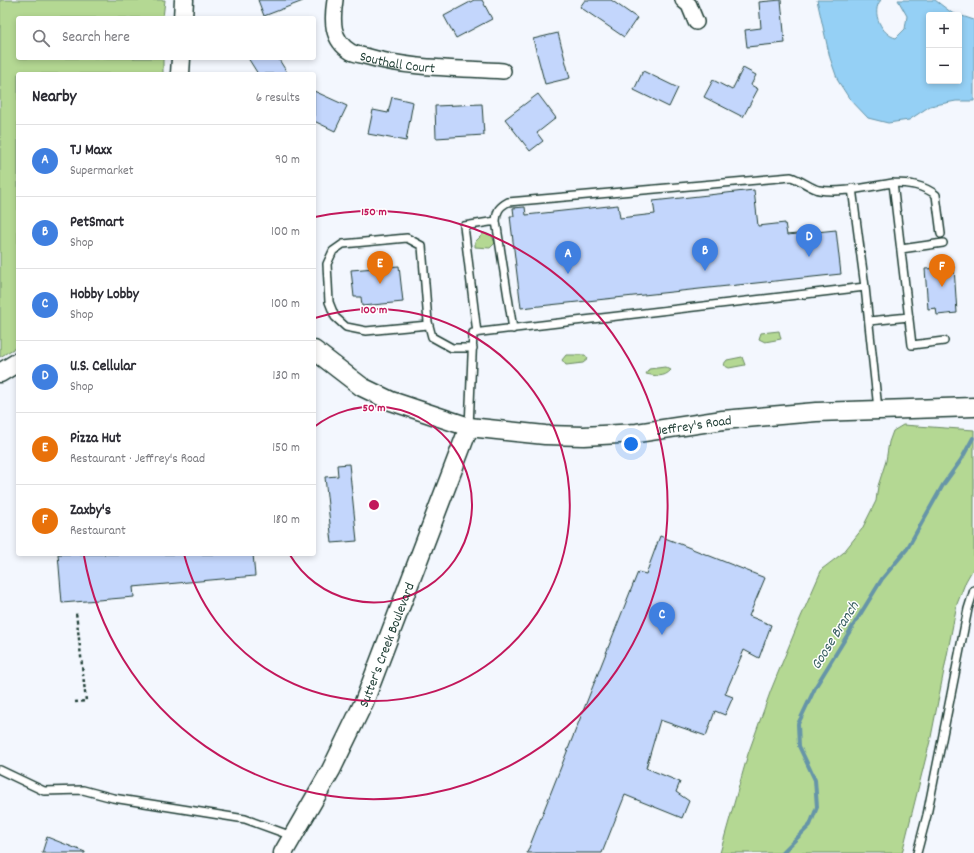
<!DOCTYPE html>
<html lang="en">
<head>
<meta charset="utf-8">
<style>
	:root { --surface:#fff; --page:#f7f7f7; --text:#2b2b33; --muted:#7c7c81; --line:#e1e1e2; --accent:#111827 }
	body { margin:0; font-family:Dekko,sans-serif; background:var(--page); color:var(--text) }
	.controls { position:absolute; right:12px; top:12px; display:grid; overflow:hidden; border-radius:4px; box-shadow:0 2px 6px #0003 }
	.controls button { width:36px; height:36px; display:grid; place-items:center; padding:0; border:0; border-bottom:1px solid var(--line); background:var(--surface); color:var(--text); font:20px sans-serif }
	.you { position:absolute; left:631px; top:444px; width:14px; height:14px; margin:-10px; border:3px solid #fff; border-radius:50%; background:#1a73e8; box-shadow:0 0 0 6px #1a73e833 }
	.badge { display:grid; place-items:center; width:26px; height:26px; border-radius:50%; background:var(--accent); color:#fff; font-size:13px; font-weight:700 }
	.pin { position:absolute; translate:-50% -33px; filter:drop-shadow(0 1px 2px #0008) }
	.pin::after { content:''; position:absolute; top:21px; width:14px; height:12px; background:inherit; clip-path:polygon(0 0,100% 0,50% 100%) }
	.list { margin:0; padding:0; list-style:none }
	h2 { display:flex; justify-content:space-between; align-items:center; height:52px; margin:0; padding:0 16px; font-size:17px }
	h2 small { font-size:13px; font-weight:400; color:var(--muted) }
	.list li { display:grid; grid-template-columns:26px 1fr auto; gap:12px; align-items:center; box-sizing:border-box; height:72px; padding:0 16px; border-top:1px solid var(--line) }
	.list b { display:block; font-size:15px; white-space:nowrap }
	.list p { margin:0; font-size:13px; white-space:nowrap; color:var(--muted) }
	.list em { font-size:13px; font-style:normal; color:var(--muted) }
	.icon { flex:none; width:22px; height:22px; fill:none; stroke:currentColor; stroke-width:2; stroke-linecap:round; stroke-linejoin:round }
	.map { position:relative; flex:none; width:974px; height:853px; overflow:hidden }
	.search { position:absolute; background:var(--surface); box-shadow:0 2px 6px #0003; left:16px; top:16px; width:300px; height:44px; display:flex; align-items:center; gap:10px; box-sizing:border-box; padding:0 14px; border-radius:4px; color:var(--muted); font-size:15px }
	.panel { position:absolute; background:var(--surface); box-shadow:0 2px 6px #0003; left:16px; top:72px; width:300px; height:484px; border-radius:4px }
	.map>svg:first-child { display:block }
	.green { fill:#b4d893; stroke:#6a8a64 }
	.water { fill:#95d0f5; stroke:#6695a8 }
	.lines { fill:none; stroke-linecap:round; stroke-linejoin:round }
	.stream { stroke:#6695a8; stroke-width:4 }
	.building { fill:#c3d6fc; stroke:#1f3d34 }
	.service-casing { stroke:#1f3d34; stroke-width:10 }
	.minor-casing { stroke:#1f3d34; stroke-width:18 }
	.tertiary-casing { stroke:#1f3d34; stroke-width:21 }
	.path { stroke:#1f3d34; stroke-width:2.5; stroke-dasharray:3 3; stroke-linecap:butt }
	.service { stroke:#fff; stroke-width:7 }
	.minor { stroke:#fff; stroke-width:15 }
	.tertiary { stroke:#fff; stroke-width:18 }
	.ring { fill:none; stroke:#c2185b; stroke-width:2 }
	.labels { text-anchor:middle; stroke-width:3; stroke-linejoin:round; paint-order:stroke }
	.street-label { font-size:14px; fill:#1f3d34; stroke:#fff }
	.water-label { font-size:15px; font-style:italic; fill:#3c6264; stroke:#fff }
	.centre { fill:#c2185b; stroke:#fff; stroke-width:2 }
	.ring-label { font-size:12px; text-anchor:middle; font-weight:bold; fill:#c2185b; stroke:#fff; stroke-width:3; stroke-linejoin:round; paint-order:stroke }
</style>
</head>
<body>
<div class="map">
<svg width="974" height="853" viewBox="0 0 974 853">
	<rect width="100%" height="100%" fill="#f3f7fe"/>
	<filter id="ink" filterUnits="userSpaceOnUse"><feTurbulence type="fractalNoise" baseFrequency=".025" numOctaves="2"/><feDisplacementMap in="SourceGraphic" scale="8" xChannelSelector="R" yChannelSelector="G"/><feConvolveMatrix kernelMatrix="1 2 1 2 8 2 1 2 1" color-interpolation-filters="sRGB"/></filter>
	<g filter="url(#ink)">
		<path class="green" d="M0 0H165L163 18H18V58H163V74H18V346L0 357Z
			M484 233 492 236 495 243 490 248 475 247V242Z
			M779 331 781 339 765 342 759 339 761 333Z
			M566 355H585L588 359 583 363 566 365 562 360Z
			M742 357 745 365 729 368 723 365 727 360Z
			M665 367 671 370C664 378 656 376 646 374L649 369Z
			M903 425 974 430V567L966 581 957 604 931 737 902 853H720L748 754 771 690 800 619 822 569 843 553 862 529 876 501 878 486 886 461 889 442 893 431Z"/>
		<path class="water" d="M817 0H881C870 12 882 35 896 38L905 29 907 16 898 0H935L952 13 958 15H929V81H959V15L974 20V101H956L930 106 909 120 888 123 868 118 849 98 838 81 830 58Z"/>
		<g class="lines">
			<path class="stream" d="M782 853 810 825 817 807 815 780 799 746 798 724 816 686 882 579 907 549 943 485 961 460 973 438"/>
		</g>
		<path class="building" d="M258 0H303V1L264 16Z
			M474 0H482L492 19 456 38 444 16Z
			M585 0H611L637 18 624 37 580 7Z
			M781 0 785 43 747 47 745 30 761 28 759 2Z
			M558 33 570 78 545 84 533 39Z
			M248 58H278L288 74H258Z
			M743 68 756 75 751 85 758 89 743 117 704 97 713 80 732 90Z
			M643 71 678 88 669 107 634 90Z
			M314 91 347 106 335 131 314 121Z
			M538 94 556 118 537 133 543 141 530 151 505 119Z
			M392 97 413 102 406 141 368 134 373 110 388 113Z
			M482 104 484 135 436 138 435 106Z
			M754 190 758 226 785 223 787 235 836 230 841 274 521 308 510 216H514L513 208 525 207 526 215 618 205 620 218 655 214 653 201Z
			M399 266 403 302 362 306 361 297H354L351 270Z
			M954 267 957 313 937 315 936 308 928 309 925 269Z
			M349 464 357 541 332 543 325 477 338 476 337 465Z
			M660 536 765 578 749 616 771 625 759 658 744 650 725 694 733 697 725 715 715 711 706 736 660 720 646 768 680 782 676 792 689 801 682 818 625 795 602 853H527L638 572 646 574Z
			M58 554H253L255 576 133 587 134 597 62 603Z
			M47 837 85 852V853H42Z"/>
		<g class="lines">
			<defs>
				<path id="service" d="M852 188 865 287
					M496 221C497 210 499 207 508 202L791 177C801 180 812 189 819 190 841 194 871 186 893 183
					M941 234 936 195C923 185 909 183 893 183L912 345 944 341
					M901 249 943 243
					M869 321 909 317
					M428 325 366 331 346 327 335 317 329 302 327 264 333 251 343 244 407 238 422 246 428 322 432 337 452 348H473
					M477 333 464 226 496 221 513 329
					M469 427 473 333 865 287 878 409
					M0 770 44 791 83 790 113 798 245 819 292 836
					M917 853 927 815 968 609 974 590"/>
				<g id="minor">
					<path id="s1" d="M335 0C332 20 331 40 351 52 355 54 361 55 365 56 409 69 458 68 503 71"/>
					<path d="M683 0 689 5 696 22"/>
				</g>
				<g id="tertiary">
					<path d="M183 18 184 0"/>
					<path d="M180 74 181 58"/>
					<path id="s2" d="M314 350 362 387 391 401 469 427 545 435 584 436 637 433 723 420 816 412 974 407"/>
					<path d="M0 373 18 362"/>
					<path id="s3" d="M283 853 331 770 364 702 469 427"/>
				</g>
			</defs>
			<use href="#service" class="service-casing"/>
			<use href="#minor" class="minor-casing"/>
			<use href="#tertiary" class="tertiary-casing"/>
			<path class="path" d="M75 702 86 701 76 612"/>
			<use href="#service" class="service"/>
			<use href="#minor" class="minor"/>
			<use href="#tertiary" class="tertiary"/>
		</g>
	</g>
	<g class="ring">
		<path d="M314 427A98 98 0 1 1 290 555"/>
		<path d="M315 318A196 196 0 1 1 184 554"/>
		<path d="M315 217A294 294 0 1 1 84 556"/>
	</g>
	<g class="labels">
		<g class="street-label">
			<text dy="5" stroke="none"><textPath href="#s1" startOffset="106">Southall Court</textPath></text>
			<text dy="5" stroke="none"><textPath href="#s2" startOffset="401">Jeffrey's Road</textPath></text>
			<text dy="5" stroke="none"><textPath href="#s3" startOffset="233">Sutter's Creek Boulevard</textPath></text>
		</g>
		<g class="water-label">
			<text transform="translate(834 635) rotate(-58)" y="5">Goose Branch</text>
		</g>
	</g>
	<circle cx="374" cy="505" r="6" class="centre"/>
	<g class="ring-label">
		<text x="374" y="215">150 m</text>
		<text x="374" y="313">100 m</text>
		<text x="374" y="411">50 m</text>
	</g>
</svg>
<div class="controls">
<button>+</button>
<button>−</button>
</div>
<div class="you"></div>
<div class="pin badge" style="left:568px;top:274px;background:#3f7fe0">A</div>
<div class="pin badge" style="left:705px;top:271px;background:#3f7fe0">B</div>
<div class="pin badge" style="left:662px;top:635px;background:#3f7fe0">C</div>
<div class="pin badge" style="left:809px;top:257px;background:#3f7fe0">D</div>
<div class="pin badge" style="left:380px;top:284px;background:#e8710a">E</div>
<div class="pin badge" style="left:942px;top:287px;background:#e8710a">F</div>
<div class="search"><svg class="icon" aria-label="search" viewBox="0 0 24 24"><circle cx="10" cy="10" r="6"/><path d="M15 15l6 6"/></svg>Search here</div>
<section class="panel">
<h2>Nearby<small>6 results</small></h2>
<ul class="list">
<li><span class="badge" style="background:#3f7fe0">A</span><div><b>TJ Maxx</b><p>Supermarket</p></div><em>90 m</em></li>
<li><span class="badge" style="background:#3f7fe0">B</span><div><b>PetSmart</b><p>Shop</p></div><em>100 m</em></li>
<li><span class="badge" style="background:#3f7fe0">C</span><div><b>Hobby Lobby</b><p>Shop</p></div><em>100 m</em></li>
<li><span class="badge" style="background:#3f7fe0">D</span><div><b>U.S. Cellular</b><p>Shop</p></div><em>130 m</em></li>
<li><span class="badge" style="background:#e8710a">E</span><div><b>Pizza Hut</b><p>Restaurant · Jeffrey's Road</p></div><em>150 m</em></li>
<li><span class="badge" style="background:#e8710a">F</span><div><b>Zaxby's</b><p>Restaurant</p></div><em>180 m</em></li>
</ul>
</section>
</div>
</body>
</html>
